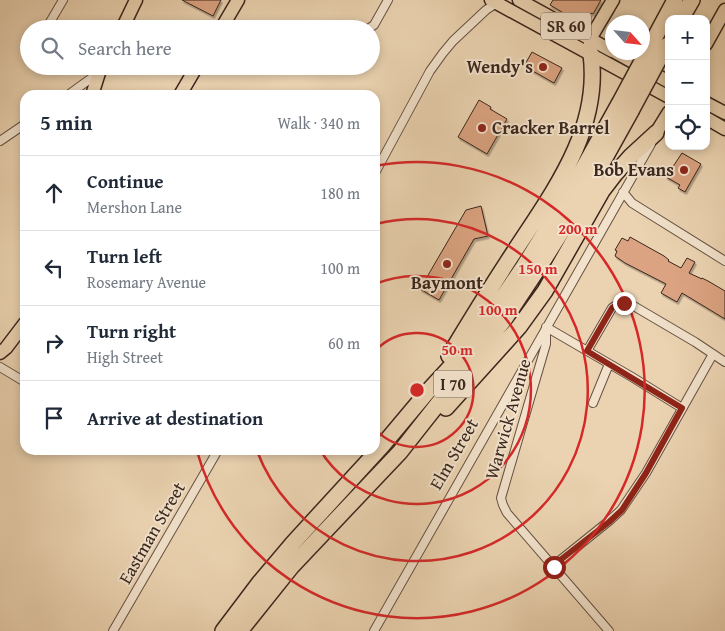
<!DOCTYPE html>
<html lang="en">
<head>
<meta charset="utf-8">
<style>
	:root { --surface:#fff; --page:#f6f6f7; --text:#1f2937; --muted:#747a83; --line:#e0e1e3 }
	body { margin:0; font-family:"Gentium Book Plus",serif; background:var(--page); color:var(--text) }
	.controls { position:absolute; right:15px; top:15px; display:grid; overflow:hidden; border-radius:10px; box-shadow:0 2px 8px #0003 }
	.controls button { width:45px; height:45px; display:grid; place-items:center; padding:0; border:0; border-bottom:1px solid var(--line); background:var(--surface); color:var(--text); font:25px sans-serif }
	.compass { position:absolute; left:605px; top:15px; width:45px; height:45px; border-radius:50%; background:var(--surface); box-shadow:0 2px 8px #0003; rotate:117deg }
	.stop { position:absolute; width:15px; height:15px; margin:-11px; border:4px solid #8f2418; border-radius:50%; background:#fff }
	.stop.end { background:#8f2418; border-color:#fff; box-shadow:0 1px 5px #0008 }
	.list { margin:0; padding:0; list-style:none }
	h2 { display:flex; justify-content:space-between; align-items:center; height:65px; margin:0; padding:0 20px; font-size:21px }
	h2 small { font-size:16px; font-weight:400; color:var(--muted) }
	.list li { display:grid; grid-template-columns:32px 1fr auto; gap:15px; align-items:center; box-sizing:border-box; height:75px; padding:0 20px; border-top:1px solid var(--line) }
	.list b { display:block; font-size:19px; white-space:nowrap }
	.list p { margin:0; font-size:16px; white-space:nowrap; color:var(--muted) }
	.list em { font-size:16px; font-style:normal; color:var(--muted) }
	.icon { flex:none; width:28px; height:28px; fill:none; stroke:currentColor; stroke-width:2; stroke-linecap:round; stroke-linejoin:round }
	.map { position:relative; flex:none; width:725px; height:631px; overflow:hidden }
	.search { position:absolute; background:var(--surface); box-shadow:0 2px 8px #0003; left:20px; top:20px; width:360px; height:55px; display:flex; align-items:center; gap:12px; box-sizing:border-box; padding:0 18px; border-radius:28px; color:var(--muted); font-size:19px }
	.panel { position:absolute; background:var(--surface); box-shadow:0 2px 8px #0003; left:20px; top:90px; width:360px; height:365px; border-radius:15px }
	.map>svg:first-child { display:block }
	.building { fill:#dba381; stroke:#3a261d; filter:url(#shadow) }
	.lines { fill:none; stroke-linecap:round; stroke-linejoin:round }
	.minor-casing { stroke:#665142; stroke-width:10 }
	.primary-casing { stroke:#3a261d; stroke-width:15 }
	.motorway-casing { stroke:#3a261d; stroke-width:18 }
	.minor { stroke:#f2e2cc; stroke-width:8 }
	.primary { stroke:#ebd3b1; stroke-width:12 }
	.motorway { stroke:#ebd3b1; stroke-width:15 }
	.motorway-bridge-casing { stroke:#3a261d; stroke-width:18; stroke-linecap:butt }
	.motorway-bridge { stroke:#ebd3b1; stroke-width:15 }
	.route { stroke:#8f2418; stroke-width:6 }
	.ring { fill:none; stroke:#d62828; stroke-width:2.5 }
	.poi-dot { fill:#8f2418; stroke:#f2e2cc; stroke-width:2 }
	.labels { text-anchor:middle; stroke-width:4; stroke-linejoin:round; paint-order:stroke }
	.shield { fill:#f2e2cc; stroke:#715e52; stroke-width:1 }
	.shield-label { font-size:16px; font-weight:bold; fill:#3a261d }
	.poi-label { font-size:18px; font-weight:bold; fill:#3a261d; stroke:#f2e2cc; text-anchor:end }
	.street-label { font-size:18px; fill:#3a261d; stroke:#f2e2cc }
	.centre { fill:#d62828; stroke:#f2e2cc; stroke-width:2.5 }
	.ring-label { font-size:15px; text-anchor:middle; font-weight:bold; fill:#d62828; stroke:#f2e2cc; stroke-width:4; stroke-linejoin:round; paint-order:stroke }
</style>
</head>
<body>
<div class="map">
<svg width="725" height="631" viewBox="0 0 725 631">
	<defs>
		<filter id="shadow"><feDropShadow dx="1.5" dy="2.5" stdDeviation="0" flood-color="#0004"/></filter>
	</defs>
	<rect width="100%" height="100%" fill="#ebd3b1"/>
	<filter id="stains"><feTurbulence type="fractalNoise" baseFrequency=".004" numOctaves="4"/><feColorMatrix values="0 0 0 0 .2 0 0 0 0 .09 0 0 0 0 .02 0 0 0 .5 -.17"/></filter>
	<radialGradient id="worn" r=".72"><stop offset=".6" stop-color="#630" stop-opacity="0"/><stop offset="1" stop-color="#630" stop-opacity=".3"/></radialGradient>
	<path class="building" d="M182 0H221L213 16Z
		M553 0H601L593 14 591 13 584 25 550 5Z
		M532 52 562 68 554 83 524 66Z
		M479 100 491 107 490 109 507 119 487 154 458 137Z
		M682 153 701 164 685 192 678 188 680 185 666 177Z
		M481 206 488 236 474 239 439 300 420 289 466 210Z
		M630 237 664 256 669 260 668 261 681 268 687 258 695 262 689 273 702 279V278L708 281 725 291V319L682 293 677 302 661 293 666 284 625 263 615 256 617 251 615 250 622 238 628 241Z"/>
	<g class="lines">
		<defs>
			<path id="minor" d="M46 29 63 0
				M368 29 374 25 388 0
				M68 95 97 74
				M0 141 25 124
				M375 173 430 71 443 53 453 41 486 10 498 2
				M623 192 632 203 725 261
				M587 351 612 308 618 304 624 303 632 305 695 342 725 362
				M0 367 25 382
				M593 403 609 364
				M553 566 609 521 621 510 646 473 713 354
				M113 631 218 450
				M374 631 651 144
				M609 631 507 513 503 505 501 498 546 344V327L632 377 682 408"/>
			<path id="primary" d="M491 0 669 97
				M519 0 612 51
				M122 29 136 0
				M221 29 238 0
				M706 44 725 10
				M590 46V39L613 0
				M615 52 669 82
				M92 95 99 73 102 66
				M180 95 197 66
				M706 103 725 113
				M706 118 725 129
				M656 133 669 112
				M0 353 6 348 25 323"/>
			<path id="motorway" d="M681 19 692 0
				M654 39 675 0
				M449 356C470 321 491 287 514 252 553 192 601 130 591 54
				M446 408 519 327 545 291 602 191 615 174 631 156 656 133
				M223 631 260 582 293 543 382 446 429 390 453 364 488 319 524 266 570 192 619 104
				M240 631 292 566 400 452 504 320 543 261 582 199 631 111"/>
		</defs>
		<use href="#minor" class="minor-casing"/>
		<use href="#primary" class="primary-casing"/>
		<use href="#motorway" class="motorway-casing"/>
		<use href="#minor" class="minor"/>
		<use href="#primary" class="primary"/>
		<use href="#motorway" class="motorway"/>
		<defs>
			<path id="motorway-bridge" d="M619 104 654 39
				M631 111 666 46"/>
		</defs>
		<use href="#motorway-bridge" class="motorway-bridge-casing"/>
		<use href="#motorway-bridge" class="motorway-bridge"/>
	</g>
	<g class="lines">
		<path class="route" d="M554 567 553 566 559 561 609 522 622 510 646 473 682 408 587 351 612 308 618 304 624 303"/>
	</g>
	<g class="ring">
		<path d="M375 351A57 57 0 1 1 375 429"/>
		<path d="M375 284A114 114 0 1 1 320 450"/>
		<path d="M376 224A171 171 0 1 1 257 451"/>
		<path d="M375 166A228 228 0 1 1 197 451"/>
	</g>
	<g class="poi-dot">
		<circle cx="543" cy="67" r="5"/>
		<circle cx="482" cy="128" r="5"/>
		<circle cx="684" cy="170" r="5"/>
		<circle cx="447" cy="264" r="5"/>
	</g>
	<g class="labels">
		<g class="shield">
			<rect x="541" y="12.5" width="50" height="27" rx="4"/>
			<rect x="434" y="370.5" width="38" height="27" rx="4"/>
		</g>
		<g class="shield-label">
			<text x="566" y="32">SR 60</text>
			<text x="453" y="390">I 70</text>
		</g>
		<g class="poi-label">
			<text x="533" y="73">Wendy's</text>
			<text x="492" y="134" text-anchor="start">Cracker Barrel</text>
			<text x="674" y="176">Bob Evans</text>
			<text x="447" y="289" text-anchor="middle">Baymont</text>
		</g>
		<g class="street-label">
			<text transform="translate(508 419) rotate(-74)" y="6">Warwick Avenue</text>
			<text transform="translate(454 454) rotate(-60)" y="6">Elm Street</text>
			<text transform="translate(152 533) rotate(-60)" y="6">Eastman Street</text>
		</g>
	</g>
	<circle cx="417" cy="390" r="8" class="centre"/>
	<g class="ring-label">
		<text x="578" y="234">200 m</text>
		<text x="538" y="274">150 m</text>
		<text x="498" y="315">100 m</text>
		<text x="457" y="355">50 m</text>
	</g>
	<rect width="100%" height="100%" filter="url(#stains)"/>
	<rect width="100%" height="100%" fill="url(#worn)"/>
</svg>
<div class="controls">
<button>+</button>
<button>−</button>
<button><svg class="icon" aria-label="locate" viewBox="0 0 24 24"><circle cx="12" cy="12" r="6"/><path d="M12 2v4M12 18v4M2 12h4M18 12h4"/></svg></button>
</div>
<svg class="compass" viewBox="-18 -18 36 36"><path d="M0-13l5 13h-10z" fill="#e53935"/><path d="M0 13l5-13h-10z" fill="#747a83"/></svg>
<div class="stop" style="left:554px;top:567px"></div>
<div class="stop end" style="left:624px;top:303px"></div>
<div class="search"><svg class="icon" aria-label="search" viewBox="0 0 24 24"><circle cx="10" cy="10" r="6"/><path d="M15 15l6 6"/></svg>Search here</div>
<section class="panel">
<h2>5 min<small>Walk · 340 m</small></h2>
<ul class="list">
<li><svg class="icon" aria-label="ahead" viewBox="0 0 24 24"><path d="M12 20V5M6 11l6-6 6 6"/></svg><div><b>Continue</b><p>Mershon Lane</p></div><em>180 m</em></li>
<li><svg class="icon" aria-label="left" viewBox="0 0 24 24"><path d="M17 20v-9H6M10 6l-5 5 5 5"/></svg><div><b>Turn left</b><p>Rosemary Avenue</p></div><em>100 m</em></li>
<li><svg class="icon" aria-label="right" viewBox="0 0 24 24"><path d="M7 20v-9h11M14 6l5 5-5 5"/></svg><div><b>Turn right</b><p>High Street</p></div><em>60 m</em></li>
<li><svg class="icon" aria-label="arrive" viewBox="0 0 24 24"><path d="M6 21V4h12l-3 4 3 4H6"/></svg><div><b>Arrive at destination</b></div></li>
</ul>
</section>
</div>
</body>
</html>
